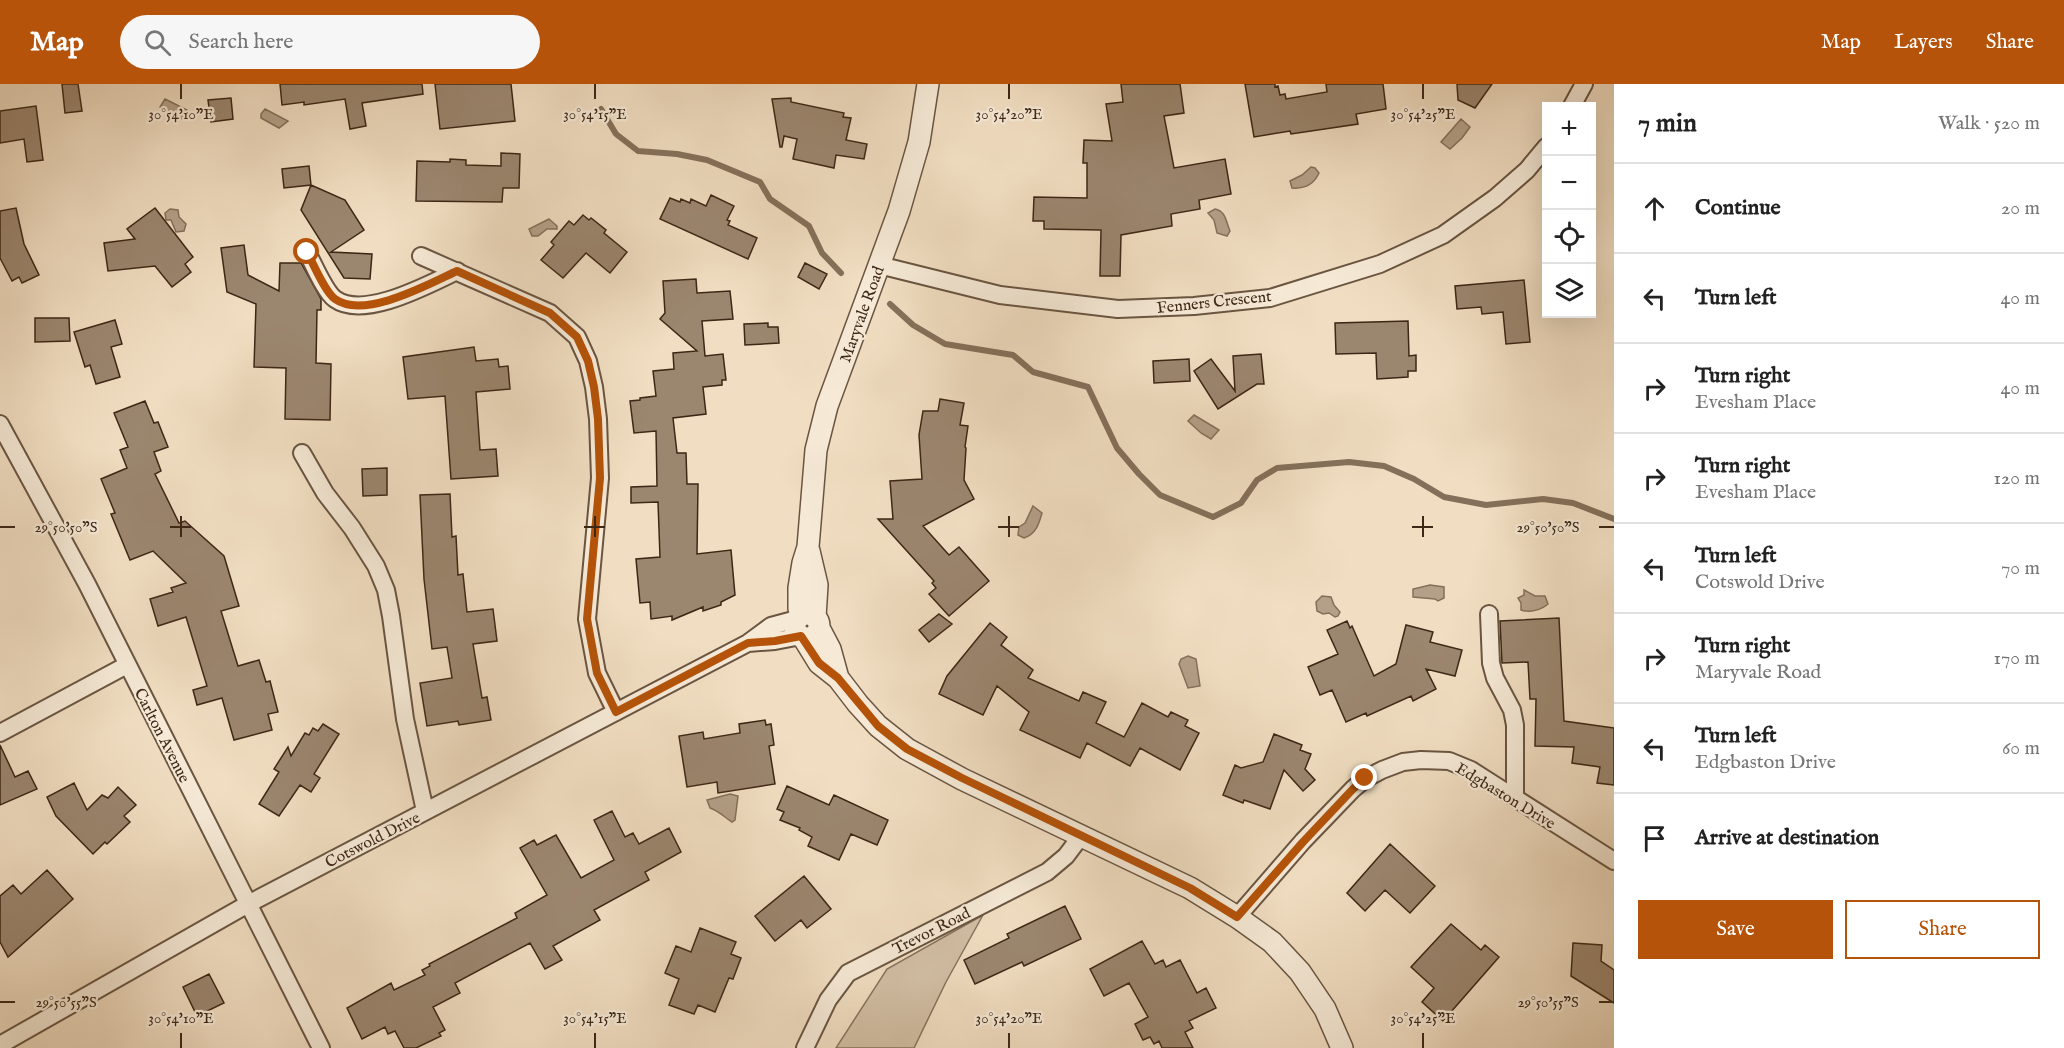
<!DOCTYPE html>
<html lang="en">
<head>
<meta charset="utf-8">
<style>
	:root { --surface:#fff; --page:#f6f6f6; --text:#222; --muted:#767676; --line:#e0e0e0; --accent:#b45309 }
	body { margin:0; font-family:"IM FELL English",serif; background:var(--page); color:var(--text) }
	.controls { position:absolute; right:18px; top:18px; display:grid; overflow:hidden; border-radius:0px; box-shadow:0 6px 24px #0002 }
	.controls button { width:54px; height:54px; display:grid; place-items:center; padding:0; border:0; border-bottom:2px solid var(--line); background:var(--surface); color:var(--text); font:30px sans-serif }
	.stop { position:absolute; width:18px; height:18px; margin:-14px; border:4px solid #b45309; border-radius:50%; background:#fff }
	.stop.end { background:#b45309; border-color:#fff; box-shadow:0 2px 6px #0008 }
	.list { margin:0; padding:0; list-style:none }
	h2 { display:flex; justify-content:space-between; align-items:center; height:78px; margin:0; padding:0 24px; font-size:26px }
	h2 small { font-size:20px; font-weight:400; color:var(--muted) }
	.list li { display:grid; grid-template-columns:39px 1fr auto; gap:18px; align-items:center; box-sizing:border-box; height:90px; padding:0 24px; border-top:2px solid var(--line) }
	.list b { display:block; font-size:22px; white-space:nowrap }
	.list p { margin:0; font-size:20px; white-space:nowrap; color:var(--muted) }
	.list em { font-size:20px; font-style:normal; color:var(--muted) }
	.actions { display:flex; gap:12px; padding:18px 24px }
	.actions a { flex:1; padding:14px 0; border:2px solid var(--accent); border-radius:0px; text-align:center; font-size:21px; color:var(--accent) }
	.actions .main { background:var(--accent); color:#fff }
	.icon { flex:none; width:33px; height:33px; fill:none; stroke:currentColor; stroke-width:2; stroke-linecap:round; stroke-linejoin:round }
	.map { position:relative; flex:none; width:1614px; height:964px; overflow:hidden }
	header { display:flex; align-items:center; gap:36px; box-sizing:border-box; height:84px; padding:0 30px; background:var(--accent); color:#fff }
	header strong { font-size:28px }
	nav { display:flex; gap:33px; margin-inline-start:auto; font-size:21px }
	.search { width:420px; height:54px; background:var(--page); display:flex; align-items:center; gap:15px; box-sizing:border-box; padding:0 21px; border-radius:33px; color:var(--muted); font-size:22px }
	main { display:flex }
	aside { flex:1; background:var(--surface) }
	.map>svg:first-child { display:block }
	.green { fill:#d2bfa5; stroke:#88735e; stroke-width:1.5 }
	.water { fill:#b4a088; stroke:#84705a; stroke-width:1.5 }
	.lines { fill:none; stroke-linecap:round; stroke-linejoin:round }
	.stream { stroke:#84705a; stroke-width:6 }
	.building { fill:#9b866f; stroke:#3d2716; stroke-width:1.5 }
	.minor-casing { stroke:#6a5541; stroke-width:20 }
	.tertiary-casing { stroke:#6a5541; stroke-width:24 }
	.minor { stroke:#f6ead7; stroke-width:16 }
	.tertiary { stroke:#f6ead7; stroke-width:21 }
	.route { stroke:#b45309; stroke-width:8 }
	.ticks { fill:none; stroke:#3d2716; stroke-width:2 }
	.labels { text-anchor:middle; stroke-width:4.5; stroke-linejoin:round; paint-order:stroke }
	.street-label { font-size:16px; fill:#3d2716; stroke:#f6ead7 }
	.ticks-label { font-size:15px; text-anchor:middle; fill:#3d2716; stroke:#f6ead7; stroke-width:4.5; stroke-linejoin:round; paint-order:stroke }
</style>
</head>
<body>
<header>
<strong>Map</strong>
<div class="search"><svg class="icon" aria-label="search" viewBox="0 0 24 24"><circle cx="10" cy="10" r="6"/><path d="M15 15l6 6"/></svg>Search here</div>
<nav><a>Map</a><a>Layers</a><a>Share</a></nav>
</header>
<main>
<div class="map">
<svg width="1614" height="964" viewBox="0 0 1614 964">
	<rect width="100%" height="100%" fill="#f1dec2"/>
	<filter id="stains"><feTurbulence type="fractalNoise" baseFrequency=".00333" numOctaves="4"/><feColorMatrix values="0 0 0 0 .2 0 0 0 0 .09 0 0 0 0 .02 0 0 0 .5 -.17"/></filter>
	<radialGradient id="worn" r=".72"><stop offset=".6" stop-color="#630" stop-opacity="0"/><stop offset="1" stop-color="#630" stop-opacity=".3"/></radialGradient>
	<path class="green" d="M983 831 946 898 914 964H836L887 885Z"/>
	<path class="water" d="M165 15 187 26 182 35 160 23Z
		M265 25 288 37 279 44 261 34V30Z
		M1461 35 1470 43 1462 54 1450 65 1441 58Z
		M1311 83 1315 84 1319 89C1314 100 1304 105 1292 104L1290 97 1302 91Z
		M170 125 178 126 179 133 186 140 184 147 176 148 171 136H166L165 129Z
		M1215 125C1226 127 1226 138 1230 147L1227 152 1217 149 1214 136 1208 129Z
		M549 135 557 142V145H547L538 152H532L529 145Z
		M1194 331 1219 346 1211 355 1201 349 1188 337Z
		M1033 422 1042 429C1039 440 1036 450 1024 454L1018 451 1019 443 1025 439Z
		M1430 501 1444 503V514L1438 517 1435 515 1413 513V505Z
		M1524 506 1535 512H1545L1548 520C1541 526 1530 529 1521 526V519L1518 514 1524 511Z
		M1322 512 1331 513 1334 521 1340 528 1338 532 1335 533 1329 529 1323 530 1317 527 1316 518Z
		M1188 572 1196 575 1200 602 1188 604 1179 580 1181 575Z
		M730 710 738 712 735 736 732 738C724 733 719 727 710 724L707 716Z"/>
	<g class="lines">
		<path class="stream" d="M601 25 616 50 638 67 677 70 707 76 760 98 770 115 809 142 822 169 841 189
			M890 220 913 241 945 260 1013 271 1033 288 1088 303 1117 364 1139 390 1160 411 1213 433 1241 419 1257 396 1277 384 1349 378 1384 382 1414 395 1444 413 1486 421 1543 415 1573 419 1614 435"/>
	</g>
	<path class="building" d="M62 0H78L82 27 65 29Z
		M280 0H422L423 10 362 19 366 42 350 45 345 15 304 21V18L282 21Z
		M435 0H511L515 37 440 45Z
		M1121 0H1180L1184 29 1164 32 1174 84 1225 75 1231 110 1199 116 1200 125 1171 130 1172 142 1121 151 1120 192H1100L1101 146 1044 145V137H1033L1034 113 1087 114V79H1083L1084 56 1112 57 1106 20 1123 18Z
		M1245 0H1275V3L1278 2 1280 11 1285 10 1286 15 1327 8 1326 0H1383L1386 25 1356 30 1358 40 1291 50 1290 47 1254 53Z
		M1457 0H1492L1475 24 1458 16Z
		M231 14 233 35 211 38 208 16Z
		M791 14V18L844 29 843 33 851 34 846 56 867 60 864 75 836 71 834 84 793 75 797 55 784 52 782 63H780L772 15Z
		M36 22 43 76 27 78 24 55 0 59V27Z
		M501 69 520 70 519 104H503L502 118 416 117 417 77 450 78V75L466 76V81L501 82Z
		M309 82 311 101 284 104 282 85Z
		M311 101 345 116 364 146 331 168 372 170 370 195 344 194 301 126Z
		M711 111 734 122 727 136 730 137 728 141 757 154 748 175 660 135 670 114 680 118 681 115 690 119 691 115 706 122Z
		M16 124 24 160 39 191 22 199 19 193 12 197 0 174V127Z
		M155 124 193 173 185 180 191 188 172 203 155 182 108 187 104 159 135 155 127 145Z
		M583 131 589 136 591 134 606 146 604 149 627 168 610 189 586 169 563 194 541 176 554 161 551 158 569 137 574 141Z
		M244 161 248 191 279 207 280 179H301L321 215V226H317L316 279 331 280 330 336 285 335 286 284 254 283 256 220 227 208 221 164Z
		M805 179 827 190 819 205 798 193Z
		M696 195 697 209 730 207 733 235 702 237 705 272 723 270 726 296H722V301L703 303 706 330 673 334 677 369H686L687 400H698L697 470 731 466 735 511 721 518V521L703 527V523L672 536V532L651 535 650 518 640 519 636 475 660 473 658 418 631 419V403L657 402 656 347 634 349 630 317 640 316V314L656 312 653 287 674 285 673 269 697 267 660 235 665 229 663 197Z
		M1524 196 1530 258 1506 260 1503 228 1482 230 1481 223 1457 225 1455 202Z
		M35 234H69L70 257 35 258Z
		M115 236 122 260 111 263 120 293 96 300 90 281 85 283 74 248Z
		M1408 237 1409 272 1416 271V287H1408V293L1377 295 1376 269 1336 270 1335 239Z
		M768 239V243H778L779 259 745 261 744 240Z
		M474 263 476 277 498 275 499 283 508 282 510 305 476 308 480 366 496 365 498 392 451 395 445 312 408 315 403 273Z
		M1261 270 1264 300H1257L1218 325 1194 287 1211 275 1235 307 1233 272Z
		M1189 275 1190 297 1154 299 1153 277Z
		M940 315 964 319 960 341 968 342 965 363 966 364 964 396 974 415 923 442 949 471 959 463 989 497 949 532 929 510 936 504 932 499 934 497 878 435H893L890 397 922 395 919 351 923 327H938Z
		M145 317 154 339 158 338 168 363 154 368 161 387 155 390 179 439 185 437 224 472 239 522 221 527 238 582 259 576 266 598 270 597 278 628 268 630 272 646 234 656 222 614 197 621 193 606 207 602 186 533 158 542 150 515 173 508 171 504 186 499 153 467 130 476 111 430 115 429 101 395 127 384 120 366 128 363 114 329Z
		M387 384V411L363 412 362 385Z
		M450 410 452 453 456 452 458 491 463 490 467 528 493 525 497 557 473 560 482 614 487 613 491 636 459 641 458 637 427 642 420 599 452 594 447 563 432 565 424 495 420 411Z
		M939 530 952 540 929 558 919 546Z
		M1559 534 1564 637 1614 644V701L1597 699 1600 683 1572 679 1574 663 1535 662 1536 615H1530L1528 578 1502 579 1500 537Z
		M1347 537 1350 544 1352 542 1374 592 1396 580 1406 541 1433 548 1430 558 1462 566 1455 592 1426 585 1436 605 1413 617 1411 612 1367 632 1366 629 1346 638 1332 606 1320 611 1308 583 1338 570 1327 546Z
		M990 539 1007 553 1001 561 1033 586 1028 594 1079 617 1083 608 1106 618 1096 639 1124 653 1142 619 1168 633 1171 628 1188 636 1185 642 1199 649 1180 686 1140 664 1130 682 1087 659 1080 674 1020 646 1029 628 997 602 983 631 939 610 947 592Z
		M765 636 766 641 771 640 774 661 769 662 775 700 718 709 717 698 687 703 679 652 703 648 704 655 740 649 739 640Z
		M323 640 339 650 314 690 320 694 311 708 300 701 279 732 259 720 279 688 274 685 288 663 291 672 305 649 309 651 313 644 318 647Z
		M1274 650 1302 661 1300 666 1311 670 1305 685 1315 696 1303 707 1284 686 1270 725 1244 716 1243 719 1223 711 1235 681 1241 684 1263 678Z
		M0 661 15 693 28 687 37 705 0 721Z
		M74 699 87 726 102 711 108 714 118 703 136 721 124 732 130 738 107 760 105 758 93 770 56 732 47 713Z
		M787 702 829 721 834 711 888 736 877 761 851 750 839 776 808 762 812 753 799 746 800 744 780 736 784 728 777 725Z
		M612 727 625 753 633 749 639 760 669 744 681 768 645 788 649 796 594 826 600 836 553 862 562 876 545 885 530 859 455 899 460 909 433 923 445 946 439 949 441 952 416 964H404L395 947 388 950 385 943 362 955 347 924 391 899 394 906 425 891 422 886 430 882 429 880 517 834 515 829 547 811 520 764 534 756 537 761 556 751 581 794 614 776 594 736Z
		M1390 760 1435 802 1410 829 1385 806 1365 827 1347 809Z
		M47 786 73 815 8 873 0 858V812L13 801 21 810Z
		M804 792 831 825 807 844 801 836 775 857 755 832Z
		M1065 822 1081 855 1024 882 1022 878 975 900 964 876 1009 854 1007 850Z
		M1451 840 1481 866 1485 861 1499 873 1443 937 1422 918 1434 904 1411 883Z
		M700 844 736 858 731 870 741 874 733 895 729 894 715 928 698 921 694 930 669 921 679 895 665 889 676 862 691 868Z
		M1142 857 1155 880 1163 876 1166 883 1180 876 1197 909 1206 904 1216 924 1189 937 1193 944 1185 948 1193 964H1162L1159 957 1154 960 1150 953 1143 956 1135 940 1148 933 1129 899 1104 912 1090 885Z
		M1573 859 1602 861 1601 877 1614 886V919L1571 892Z
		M209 890 224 919 197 932 183 903Z"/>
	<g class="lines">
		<defs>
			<path id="minor" d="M1572 22 1584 0
				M307 168C313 179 325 208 335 215 364 236 429 200 457 187
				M421 172 550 229 577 253 588 277 594 303 598 335 600 394 587 535 597 589 616 628
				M879 181 1000 211 1118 225 1194 222 1270 214 1380 180 1443 151 1495 114 1527 86 1546 63
				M0 340 87 500 321 964
				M302 369 325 409 352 444 376 482 386 506 391 532 405 635 425 727
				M1489 530 1491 579 1495 594 1512 626 1515 641V714
				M748 559 775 557 801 552
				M0 649 127 581
				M1237 833 1303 757 1353 705 1365 695 1382 686 1403 678 1421 676 1449 677 1471 686 1614 777
				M0 961 248 820 748 559 771 542 797 535
				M805 964 828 916 848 889 1047 788 1066 772 1081 752"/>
			<path id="tertiary" d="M809 467 817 501 815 533
				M795 542a12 12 0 1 1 24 0a12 12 0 1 1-24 0Z
				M801 531 799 524V504L803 479 808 463 816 366 827 322 899 127 919 58 928 0
				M819 544 830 565 838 594
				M803 553 819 579 838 594 858 620 878 642 907 665 962 695 1190 804 1237 833 1272 858 1300 888 1325 925 1342 964"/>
		</defs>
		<use href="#minor" class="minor-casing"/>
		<use href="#tertiary" class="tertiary-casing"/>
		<use href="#minor" class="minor"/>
		<use href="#tertiary" class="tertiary"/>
	</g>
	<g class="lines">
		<path class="route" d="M307 168C313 179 325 208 335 215 364 236 429 200 457 187L550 229 577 253 588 277 594 303 598 335 600 394 587 535 597 589 616 628 748 559 775 557 801 552 819 579 838 594 878 642 907 665 962 694 1190 804 1237 833 1303 758 1353 705 1365 694"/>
	</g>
	<path class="ticks" d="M181 0V15M595 0V15M1009 0V15M1423 0V15M181 432V453M595 432V453M1009 432V453M1423 432V453M0 443H15M170 443H191M584 443H605M998 443H1019M1412 443H1433M1599 443H1614M0 918H15M1599 918H1614M181 949V964M595 949V964M1009 949V964M1423 949V964"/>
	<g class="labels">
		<g class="street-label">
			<text transform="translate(1214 217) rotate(-6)" y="6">Fenners Crescent</text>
			<text transform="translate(861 230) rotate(-70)" y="6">Maryvale Road</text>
			<text transform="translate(163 651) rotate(63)" y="6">Carlton Avenue</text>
			<text transform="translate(1506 711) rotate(31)" y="6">Edgbaston Drive</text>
			<text transform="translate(372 755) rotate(-27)" y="6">Cotswold Drive</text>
			<text transform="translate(931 846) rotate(-27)" y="6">Trevor Road</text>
		</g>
	</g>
	<g class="ticks-label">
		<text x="181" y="35">30°54'10"E</text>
		<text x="595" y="35">30°54'15"E</text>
		<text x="1009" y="35">30°54'20"E</text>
		<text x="1423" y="35">30°54'25"E</text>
		<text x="66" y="448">29°50'50"S</text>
		<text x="1548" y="448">29°50'50"S</text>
		<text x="66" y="923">29°50'55"S</text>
		<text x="1548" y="923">29°50'55"S</text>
		<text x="181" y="939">30°54'10"E</text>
		<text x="595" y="939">30°54'15"E</text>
		<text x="1009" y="939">30°54'20"E</text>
		<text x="1423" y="939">30°54'25"E</text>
	</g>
	<rect width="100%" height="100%" filter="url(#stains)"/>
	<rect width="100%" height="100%" fill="url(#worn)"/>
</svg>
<div class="controls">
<button>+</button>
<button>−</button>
<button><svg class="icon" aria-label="locate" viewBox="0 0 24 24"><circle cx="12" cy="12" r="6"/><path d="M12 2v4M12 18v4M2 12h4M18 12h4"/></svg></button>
<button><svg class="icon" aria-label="layers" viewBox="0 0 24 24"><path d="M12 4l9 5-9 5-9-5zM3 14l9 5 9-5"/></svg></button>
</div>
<div class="stop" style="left:307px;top:168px"></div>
<div class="stop end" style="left:1365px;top:694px"></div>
</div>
<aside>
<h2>7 min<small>Walk · 520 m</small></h2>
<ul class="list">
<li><svg class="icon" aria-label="ahead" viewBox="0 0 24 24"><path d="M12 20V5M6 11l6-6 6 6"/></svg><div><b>Continue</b></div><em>20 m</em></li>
<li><svg class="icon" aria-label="left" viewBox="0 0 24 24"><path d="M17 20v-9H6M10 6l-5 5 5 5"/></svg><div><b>Turn left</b></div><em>40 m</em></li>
<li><svg class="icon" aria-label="right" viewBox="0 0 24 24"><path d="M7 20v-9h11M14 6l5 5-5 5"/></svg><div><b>Turn right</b><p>Evesham Place</p></div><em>40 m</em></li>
<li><svg class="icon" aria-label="right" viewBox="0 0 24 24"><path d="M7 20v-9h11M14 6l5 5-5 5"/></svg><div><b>Turn right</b><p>Evesham Place</p></div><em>120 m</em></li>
<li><svg class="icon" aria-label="left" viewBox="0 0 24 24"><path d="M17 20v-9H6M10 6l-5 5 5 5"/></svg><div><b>Turn left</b><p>Cotswold Drive</p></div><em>70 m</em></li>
<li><svg class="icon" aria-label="right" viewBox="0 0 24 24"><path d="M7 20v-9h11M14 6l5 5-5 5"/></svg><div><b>Turn right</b><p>Maryvale Road</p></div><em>170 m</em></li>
<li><svg class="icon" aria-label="left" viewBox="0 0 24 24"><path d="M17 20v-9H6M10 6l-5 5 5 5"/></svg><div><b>Turn left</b><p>Edgbaston Drive</p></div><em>60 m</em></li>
<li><svg class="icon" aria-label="arrive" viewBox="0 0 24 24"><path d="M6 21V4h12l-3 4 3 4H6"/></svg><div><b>Arrive at destination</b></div></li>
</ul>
<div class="actions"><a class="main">Save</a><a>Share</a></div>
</aside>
</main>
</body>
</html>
